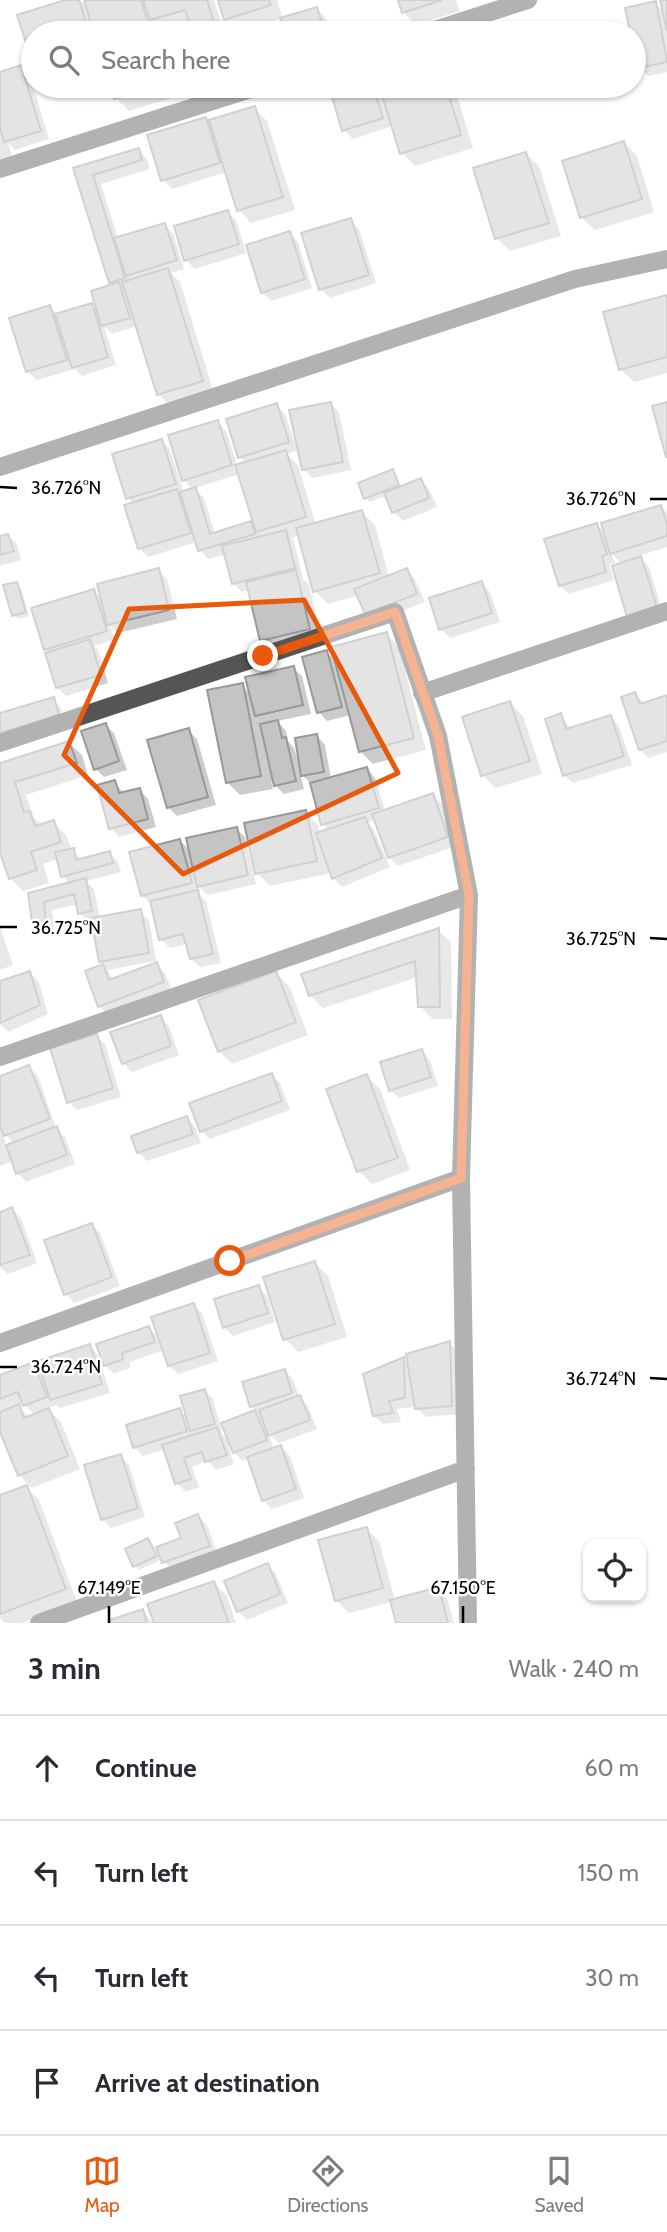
<!DOCTYPE html>
<html lang="en">
<head>
<meta charset="utf-8">
<style>
	:root { --surface:#fff; --page:#f7f7f7; --text:#2b2b33; --muted:#7c7c81; --line:#e1e1e2; --accent:#ea580c }
	body { margin:0; font-family:Cabin,sans-serif; background:var(--page); color:var(--text) }
	.controls { position:absolute; right:21px; bottom:21px; display:grid; overflow:hidden; border-radius:14px; box-shadow:0 2px 5px #0004 }
	.controls button { width:63px; height:63px; display:grid; place-items:center; padding:0; border:0; border-bottom:2px solid var(--line); background:var(--surface); color:var(--text); font:35px sans-serif }
	.stop { position:absolute; width:21px; height:21px; margin:-16px; border:5px solid #ea580c; border-radius:50%; background:#fff }
	.stop.end { background:#ea580c; border-color:#fff; box-shadow:0 2px 7px #0008 }
	.list { margin:0; padding:0; list-style:none }
	h2 { display:flex; justify-content:space-between; align-items:center; height:91px; margin:0; padding:0 28px; font-size:30px }
	h2 small { font-size:23px; font-weight:400; color:var(--muted) }
	.list li { display:grid; grid-template-columns:46px 1fr auto; gap:21px; align-items:center; box-sizing:border-box; height:105px; padding:0 28px; border-top:2px solid var(--line) }
	.list b { display:block; font-size:26px; white-space:nowrap }
	.list em { font-size:23px; font-style:normal; color:var(--muted) }
	.icon { flex:none; width:38px; height:38px; fill:none; stroke:currentColor; stroke-width:2; stroke-linecap:round; stroke-linejoin:round }
	.map { position:relative; flex:none; width:667px; height:1623px; overflow:hidden }
	.search { position:absolute; background:var(--surface); box-shadow:0 2px 5px #0004; left:21px; right:21px; top:21px; height:77px; display:flex; align-items:center; gap:18px; box-sizing:border-box; padding:0 24px; border-radius:38px; color:var(--muted); font-size:26px }
	.sheet { height:511px; background:var(--surface) }
	nav { display:flex; justify-content:space-around; align-items:center; box-sizing:border-box; height:98px; border-top:2px solid var(--line); background:var(--surface); font-size:19px; color:var(--muted) }
	nav a { display:grid; justify-items:center; gap:4px }
	nav .on { color:var(--accent) }
	.map>svg:first-child { display:block }
	.shadow { fill:#0003; fill-rule:evenodd }
	.building { fill:#c4c4c4; stroke:#999; stroke-width:2 }
	.lines { fill:none; stroke-linecap:round; stroke-linejoin:round }
	.minor { stroke:#555; stroke-width:18 }
	.route { stroke:#ea580c; stroke-width:9 }
	.marked { fill:none; stroke:#e8590c; stroke-width:5; stroke-linejoin:round }
	.ticks { fill:none; stroke:#000; stroke-width:2.5 }
	.ticks-label { font-size:18px; text-anchor:middle; fill:#000; stroke:#fff; stroke-width:5; stroke-linejoin:round; paint-order:stroke }
</style>
</head>
<body>
<div class="map">
<svg width="667" height="1623" viewBox="0 0 667 1623">
	<rect width="100%" height="100%" fill="#fff"/>
	<path class="shadow" d="M71 0H80L88 8 85 0H214L225 33H194L192 24 164 32 156 24 159 33H33V51L28 46 19 16Z
		M220 0H277L283 19 316 9 325 17 330 33H286L282 18 238 32 226 19Z
		M400 0H456L460 11 416 25 403 12Z
		M667 0V72L648 76 639 67 634 33H632L627 9 655 3 665 13Z
		M21 67 30 76 49 139 15 150 8 143 12 156 0 159V74Z
		M112 86H175L178 96 129 111 116 98Z
		M330 86H378L380 91 397 86H454L473 148 415 166 402 153 393 126 353 139 344 130Z
		M254 108 267 121 295 210 251 223 239 210 227 172 172 189 163 180 206 119 209 122Z
		M624 143 637 156 654 212 595 230 582 218 564 162Z
		M138 150 147 159 150 169 101 184 118 239 164 225 173 233 184 269 171 273 180 282 214 394 171 407 158 394 137 326 112 334 104 326 116 365 82 376 75 369 37 380 28 372 11 319 50 307 58 315 91 305 99 313 114 286 110 282 76 169Z
		M526 154 539 166 561 236 510 251 497 238 475 169Z
		M227 212 236 220 246 253 195 269 186 260Z
		M350 220 359 229 376 283 330 298 321 289Z
		M290 233 298 242 312 288 271 301 262 292Z
		M667 297V373L634 382 621 370 605 313Z
		M330 403 339 412 351 470 312 478 303 469 299 450 287 454 298 465 316 525 362 512 375 525 389 577 407 570 415 579 425 602 375 622 359 595 328 604 315 591 299 536 291 538 294 541 303 579 309 585 322 641 274 653 262 640 249 590 242 592 233 583 226 554 208 559 200 550 197 542 148 557 139 548 134 504 128 498 162 441 170 450 184 493 193 490 184 480 218 422 226 431 238 467 247 464 240 457 277 405 285 414 297 450ZM240 474 257 530 250 523 215 534 204 498 194 488Z
		M392 472 401 488 421 480 429 489 437 507 403 521 394 512 387 495 370 502 366 498Z
		M661 507 667 513V547L638 556 649 567 664 616 611 552 615 563 609 564 614 580 569 594 560 585 597 525 606 534Z
		M8 536 17 544 21 560 0 566V538Z
		M158 570 167 579 177 619 118 633 110 626 115 639 94 646 98 650 108 683 66 696 57 687 49 653 45 649 94 591 103 601Z
		M481 583 490 592 500 622 450 638 441 629Z
		M16 584 21 588 29 616 18 619 14 615 6 587Z
		M386 634 399 647 426 750 373 764 360 751 351 715 327 721 319 712 327 652 337 662Z
		M293 668 302 676 311 714 277 721 286 731 288 741 294 748 297 758 300 757 317 736 325 745 331 779 367 769 375 778 385 811 432 795 441 803 456 846 398 866 389 857 376 820 367 822 373 828 390 867 342 887 333 878 331 873 270 886 257 873 305 812 318 825 320 834 330 831 323 824 311 784 300 773 304 789 284 794 271 781 273 789 240 795 227 782 242 685 251 695Z
		M635 694 645 704 667 696V752L649 758 640 750Z
		M53 699 63 712 0 731V715Z
		M510 703 523 716 542 774 495 788 483 775Z
		M561 715 571 729 610 717 619 726 632 765 573 783 564 775Z
		M105 725 114 733 127 770 104 777 96 769Z
		M188 730 197 739 216 805 177 816 168 807Z
		M69 743 82 755 88 775 26 795 33 817 42 825 53 822 66 835 72 851 82 859 109 853 118 862 121 872 86 881 94 889 100 918 140 911 149 920 156 961 107 970 114 980 156 964 165 973 172 991 108 1015 99 1006 87 972 105 966 100 961 93 921H88L79 913 78 904 52 910 54 930 42 931 34 922 30 895 70 884 63 876 59 859 43 864 49 883 23 891 10 878 0 847V765Z
		M115 782 124 794 140 790 148 799 156 827 119 837 111 828Z
		M236 829 245 837 256 884 208 895 198 886 200 891 197 892 206 901 221 963 200 967 191 959 187 944 170 948 161 939 151 904 142 895 180 841 191 851Z
		M0 927 13 965 0 970Z
		M438 930 451 942 452 1019H433L420 1006 418 977 323 1008 310 995Z
		M30 973 39 982 48 1014 8 1032 0 1024V983Z
		M276 973 289 986 308 1035 232 1064 219 1051Z
		M160 1017 169 1026 179 1055 132 1072 123 1063Z
		M96 1036 105 1044 121 1097 77 1110 69 1102Z
		M422 1051 430 1060 438 1086 399 1098 390 1090Z
		M29 1067 38 1076 56 1128 65 1137 75 1164 26 1182 18 1173 13 1161 0 1166V1078ZM1 1131 14 1143 7 1146Z
		M271 1075 280 1083 290 1110 210 1139 202 1131Z
		M367 1076 380 1089 410 1170 372 1184 359 1171Z
		M186 1118 195 1126 201 1143 147 1161 138 1152Z
		M12 1209 21 1218 37 1263 8 1274 0 1267V1214Z
		M91 1225 100 1233 120 1286 74 1303 66 1294Z
		M315 1263 328 1276 347 1337 298 1352 285 1339Z
		M258 1287 267 1296 275 1322 233 1336 224 1327Z
		M193 1305 202 1313 218 1361 178 1374 169 1366 164 1350 129 1362 131 1367 114 1374 105 1365 148 1328 161 1340Z
		M450 1343 458 1352 460 1414 426 1417 417 1408 415 1396H413V1407L397 1409 401 1422 383 1424 374 1415 404 1359 410 1366Z
		M90 1346 98 1355 110 1393 60 1408 57 1405 47 1408 61 1422 80 1469 32 1488 19 1475 0 1427V1377L33 1364 44 1375ZM24 1402 25 1405 35 1415 29 1417 17 1405Z
		M284 1370 293 1379 299 1397 308 1406 317 1429 279 1443 268 1433 274 1449 281 1447 290 1456 304 1498 272 1509 263 1500 249 1459 243 1461 234 1452 231 1444 228 1445 234 1464 216 1470 207 1461 192 1467 199 1487 186 1492 177 1483 166 1449 143 1456 134 1447 179 1410 188 1419 205 1391 213 1399 222 1432 221 1433 230 1442 223 1424 257 1411 251 1406Z
		M120 1456 129 1465 145 1517 111 1528 102 1519Z
		M26 1487 39 1500 77 1602 22 1623H5L0 1618V1497Z
		M198 1516 207 1525 218 1555 172 1571 162 1559 139 1570 135 1566 148 1540 159 1559 162 1558 183 1539Z
		M366 1529 379 1541 395 1600 438 1589 447 1598 454 1623H398L392 1602 349 1613 336 1600Z
		M268 1565 276 1574 288 1603 247 1620 238 1611Z
		M214 1583 227 1596 236 1623H156Z
		M142 1611 154 1623H113Z"/>
	<path class="building" d="M65 0H79L88 28 70 33H33V44L27 46 17 15Z
		M84 0H141L151 33H94Z
		M143 0H207L217 33H193L185 10 150 20Z
		M218 0H269L271 5 224 20Z
		M398 0H442L402 13Z
		M660 0H667V31Z
		M656 1 667 62 638 68 634 50V33H630L625 8Z
		M317 7 325 33H284L280 18Z
		M21 65 41 131 4 142 0 128V72Z
		M110 86H158L114 99Z
		M329 86H373L383 118 342 131Z
		M391 86H446L461 135 400 154 380 89Z
		M255 106 283 197 237 211 209 120Z
		M206 117 220 163 161 181 147 135Z
		M624 141 642 199 580 218 562 161Z
		M139 148 142 160 93 175 125 278 109 283 73 168Z
		M526 152 549 223 495 239 473 168Z
		M228 210 239 244 184 261 174 226Z
		M351 218 369 275 319 290 301 233Z
		M165 223 177 260 126 276 114 238Z
		M290 231 305 279 261 293 246 245Z
		M168 268 203 381 157 395 122 282Z
		M119 282 130 318 101 326 91 291Z
		M667 295V357L619 370 603 312Z
		M92 303 108 357 72 368 55 314Z
		M50 305 67 360 26 372 9 318Z
		M331 402 343 462 302 470 289 410Z
		M667 402V457H666L652 406Z
		M277 403 289 442 238 458 226 419Z
		M218 420 232 465 182 481 168 435Z
		M162 439 176 484 126 499 112 454Z
		M286 450 306 517 256 532 235 465Z
		M393 469 399 485 364 499 358 483Z
		M421 478 429 498 392 513 384 493Z
		M196 487 210 534 251 521 255 534 198 551 180 492Z
		M177 489 191 533 138 549 124 505Z
		M661 505 667 524V536L610 554 601 523Z
		M362 510 380 573 313 592 296 528Z
		M597 523 607 554 602 556 606 572 559 586 544 539Z
		M286 530 295 568 232 584 222 546Z
		M8 534 14 551 0 555V536Z
		M641 556 657 607 627 617 612 566Z
		M159 568 169 610 107 625 97 584Z
		M407 568 417 594 365 614 354 589Z
		M296 570 310 629 260 641 246 582Z
		M482 581 492 613 439 630 429 598Z
		M17 582 26 612 12 616 3 585Z
		M94 589 107 631 44 650 31 608Z
		M387 632 414 738 359 752 331 647Z
		M90 639 101 675 56 688 45 653Z
		M327 650 342 707 317 713 302 657Z
		M294 666 303 705 255 716 245 677Z
		M243 683 261 776 226 783 207 690Z
		M635 692 640 704 667 695V741L639 750 621 697Z
		M54 697 59 715 0 733V713Z
		M510 701 530 761 481 776 462 717Z
		M561 713 566 729 611 715 624 756 563 776 545 719Z
		M278 720 282 738 286 737 296 781 274 786 260 724Z
		M106 723 119 761 94 770 81 731Z
		M189 728 208 797 167 808 147 740Z
		M317 734 324 772 301 776 295 738Z
		M69 741 77 763 15 782 24 812 30 811 35 826 54 820 61 842 31 852 37 870 9 879 0 853V763Z
		M367 767 379 808 321 825 310 783Z
		M115 780 119 793 140 788 148 819 109 829 97 785Z
		M433 793 448 837 388 858 372 814Z
		M306 810 317 861 255 874 244 823Z
		M365 817 382 858 332 879 316 833Z
		M237 827 248 875 197 887 186 838Z
		M180 839 192 883 141 896 129 852Z
		M74 848 76 860 110 851 113 863 61 877 55 852Z
		M86 878 92 911 78 914 74 894 44 902 46 921 32 923 28 893Z
		M198 890 213 954 190 959 183 934 159 940 150 901Z
		M141 909 149 953 99 962 91 918Z
		M439 928 440 1007H418L415 961 309 996 301 974Z
		M157 962 164 982 98 1007 85 971 103 964 109 980Z
		M30 971 40 1005 0 1023V981Z
		M276 971 296 1022 218 1052 198 1000Z
		M161 1015 171 1046 122 1064 110 1032Z
		M97 1034 113 1088 67 1103 50 1048Z
		M422 1049 431 1077 389 1091 380 1062Z
		M29 1065 50 1119 4 1136 0 1126V1076Z
		M272 1073 282 1101 200 1132 189 1103Z
		M367 1074 398 1158 357 1172 326 1089Z
		M187 1116 193 1134 137 1153 131 1136Z
		M57 1126 67 1155 16 1174 6 1145Z
		M12 1207 30 1255 0 1265V1212Z
		M92 1223 112 1277 64 1295 44 1240Z
		M315 1261 335 1324 283 1340 263 1277Z
		M259 1285 268 1313 223 1328 214 1299Z
		M194 1303 210 1353 168 1366 151 1317Z
		M149 1326 155 1342 122 1353 123 1359 104 1366 96 1344Z
		M450 1341 452 1406 415 1409 406 1354Z
		M90 1344 102 1384 50 1400 38 1361Z
		M404 1357 405 1398 389 1401 393 1413 373 1416 363 1374Z
		M34 1362 47 1397 23 1406 18 1392 0 1399V1375Z
		M285 1369 292 1393 250 1407 242 1382Z
		M205 1389 215 1424 190 1431 180 1396Z
		M300 1395 310 1420 268 1436 259 1410Z
		M19 1404 24 1418 49 1408 68 1456 18 1476 0 1432V1412Z
		M180 1408 187 1431 133 1448 126 1425Z
		M255 1410 267 1440 233 1453 221 1423Z
		M217 1427 227 1455 205 1462 202 1452 184 1458 191 1479 175 1484 162 1445Z
		M281 1445 296 1489 262 1501 247 1457Z
		M121 1454 138 1508 101 1520 84 1465Z
		M27 1485 66 1589 0 1614V1495Z
		M198 1514 210 1546 162 1563 156 1547 181 1538 175 1523Z
		M367 1527 383 1588 335 1601 318 1540Z
		M148 1538 157 1556 133 1567 125 1549Z
		M268 1563 280 1594 237 1612 224 1581Z
		M214 1581 229 1623H154L147 1604Z
		M439 1587 448 1623H396L390 1600Z
		M143 1609 147 1623H111L110 1620Z"/>
	<g class="lines">
		<path class="minor" d="M425 33 528 0
			M0 169 260 86
			M0 467 575 279 667 259
			M422 693 667 611
			M0 743 395 612 438 736 469 895 461 1178 468 1623
			M0 1057 469 895
			M0 1343 461 1178
			M39 1623 466 1469"/>
	</g>
	<g class="lines">
		<path class="route" d="M230 1261 461 1178 469 895 438 736 395 612 263 656"/>
	</g>
	<path d="M0 0H667V1623H0ZM304 600 398 773 183 874 64 755 129 609Z" fill="#fff" fill-opacity=".55" fill-rule="evenodd"/>
	<path class="marked" d="M304 600 398 773 183 874 64 755 129 609Z"/>
	<path class="ticks" d="M0 487 17 488M650 499H667M0 927H17M650 938 667 939M0 1367H17M650 1378 667 1379M109 1623V1606M463 1623V1606"/>
	<g class="ticks-label">
		<text x="66" y="494">36.726°N</text>
		<text x="601" y="505">36.726°N</text>
		<text x="66" y="934">36.725°N</text>
		<text x="601" y="945">36.725°N</text>
		<text x="66" y="1373">36.724°N</text>
		<text x="601" y="1385">36.724°N</text>
		<text x="109" y="1594">67.149°E</text>
		<text x="463" y="1594">67.150°E</text>
	</g>
</svg>
<div class="controls">
<button><svg class="icon" aria-label="locate" viewBox="0 0 24 24"><circle cx="12" cy="12" r="6"/><path d="M12 2v4M12 18v4M2 12h4M18 12h4"/></svg></button>
</div>
<div class="stop" style="left:230px;top:1261px"></div>
<div class="stop end" style="left:263px;top:656px"></div>
<div class="search"><svg class="icon" aria-label="search" viewBox="0 0 24 24"><circle cx="10" cy="10" r="6"/><path d="M15 15l6 6"/></svg>Search here</div>
</div>
<section class="sheet">
<h2>3 min<small>Walk · 240 m</small></h2>
<ul class="list">
<li><svg class="icon" aria-label="ahead" viewBox="0 0 24 24"><path d="M12 20V5M6 11l6-6 6 6"/></svg><div><b>Continue</b></div><em>60 m</em></li>
<li><svg class="icon" aria-label="left" viewBox="0 0 24 24"><path d="M17 20v-9H6M10 6l-5 5 5 5"/></svg><div><b>Turn left</b></div><em>150 m</em></li>
<li><svg class="icon" aria-label="left" viewBox="0 0 24 24"><path d="M17 20v-9H6M10 6l-5 5 5 5"/></svg><div><b>Turn left</b></div><em>30 m</em></li>
<li><svg class="icon" aria-label="arrive" viewBox="0 0 24 24"><path d="M6 21V4h12l-3 4 3 4H6"/></svg><div><b>Arrive at destination</b></div></li>
</ul>
</section>
<nav>
<a class="on"><svg class="icon" aria-label="map" viewBox="0 0 24 24"><path d="M3 6l6-2 6 2 6-2v14l-6 2-6-2-6 2zM9 4v14M15 6v14"/></svg>Map</a>
<a><svg class="icon" aria-label="directions" viewBox="0 0 24 24"><path d="M12 3l9 9-9 9-9-9zM9 14v-3h6M13 9l2 2-2 2"/></svg>Directions</a>
<a><svg class="icon" aria-label="saved" viewBox="0 0 24 24"><path d="M7 4h10v16l-5-4-5 4z"/></svg>Saved</a>
</nav>
</body>
</html>
